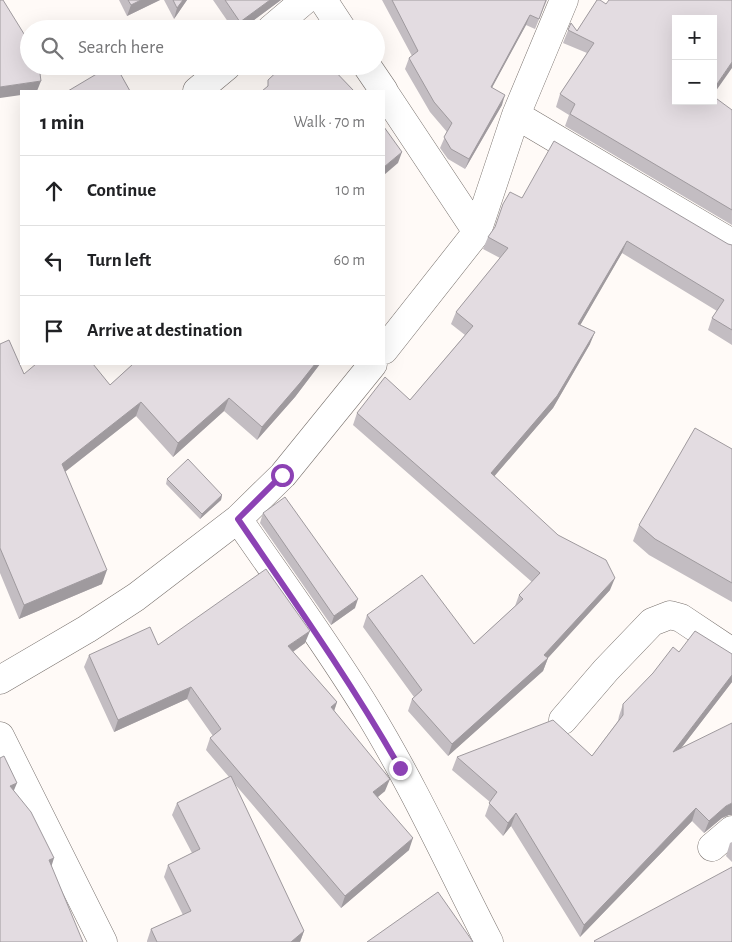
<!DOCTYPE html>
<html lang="en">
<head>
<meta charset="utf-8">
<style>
	:root { --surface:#fff; --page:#f2f2f2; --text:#202124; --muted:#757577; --line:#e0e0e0 }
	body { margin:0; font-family:"Alegreya Sans",sans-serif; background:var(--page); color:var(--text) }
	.controls { position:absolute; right:15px; top:15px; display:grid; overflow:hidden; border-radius:0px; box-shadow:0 5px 20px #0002 }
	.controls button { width:45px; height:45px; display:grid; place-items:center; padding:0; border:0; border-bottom:1px solid var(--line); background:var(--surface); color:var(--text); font:25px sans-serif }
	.stop { position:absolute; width:15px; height:15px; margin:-11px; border:4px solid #8c42b4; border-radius:50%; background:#fff }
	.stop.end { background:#8c42b4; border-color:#fff; box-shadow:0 1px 5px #0008 }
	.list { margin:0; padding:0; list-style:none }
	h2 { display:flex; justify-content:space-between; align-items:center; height:65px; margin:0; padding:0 20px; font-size:21px }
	h2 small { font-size:16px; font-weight:400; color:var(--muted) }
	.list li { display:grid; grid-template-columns:32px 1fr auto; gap:15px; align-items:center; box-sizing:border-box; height:70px; padding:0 20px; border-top:1px solid var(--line) }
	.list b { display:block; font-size:19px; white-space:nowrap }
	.list em { font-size:16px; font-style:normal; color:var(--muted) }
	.icon { flex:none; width:28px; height:28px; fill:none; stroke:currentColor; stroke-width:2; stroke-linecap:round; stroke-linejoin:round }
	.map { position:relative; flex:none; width:732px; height:942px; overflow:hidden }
	.search { position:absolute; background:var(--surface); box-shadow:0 5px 20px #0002; left:20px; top:20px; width:365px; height:55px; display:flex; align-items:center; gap:12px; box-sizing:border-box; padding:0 18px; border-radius:28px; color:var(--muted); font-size:19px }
	.panel { position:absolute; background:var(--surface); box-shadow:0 5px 20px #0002; left:20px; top:90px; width:365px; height:275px; border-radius:0px }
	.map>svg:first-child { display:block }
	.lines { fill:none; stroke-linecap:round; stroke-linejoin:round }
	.street-casing { stroke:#78716d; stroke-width:29 }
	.street { stroke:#fff; stroke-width:28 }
	.wall { fill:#c3bdc2 }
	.shaded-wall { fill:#9f9a9e }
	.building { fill:#e3dce1; stroke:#9f9a9e }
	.route { stroke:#8c42b4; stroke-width:6 }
</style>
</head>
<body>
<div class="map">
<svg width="732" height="942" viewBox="0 0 732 942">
	<rect width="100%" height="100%" fill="#fffaf7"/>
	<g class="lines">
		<defs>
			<path id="street" d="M323 0 342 29
				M271 29 305 0
				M367 66 384 91
				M197 91 227 66
				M384 92 477 232
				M516 115 732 243
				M384 350 477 232 516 115 564 0
				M238 519C282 583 329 647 369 713 414 787 450 866 489 942
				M0 680 87 629 136 597 238 519 283 475 373 364
				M563 720 606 670 652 622 670 615 681 618 732 652
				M0 736 103 942
				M712 847 732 830"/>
		</defs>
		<use href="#street" class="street-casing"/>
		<use href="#street" class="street"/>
	</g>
	<path class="wall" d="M119 0H160L127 16Z
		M164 0H187L174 19Z
		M213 0H281L242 29H233Z
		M382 0H547L535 29 526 25 492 87 502 105 465 169 448 159 440 148 447 132 430 112 405 69 409 58 412 56Z
		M597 0 676 101 732 110V225L565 126 569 115 556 107 560 94 587 53 563 43 571 23 577 31Z
		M522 198 732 245V345L708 330 712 318 717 311 622 253 580 325 590 344 553 408 494 476 610 590 548 658 543 671 448 756 408 711 412 699 414 697 363 627 367 615 474 644 515 606 519 595 532 582 353 425 357 413 410 400 465 335 451 324 456 312 500 258 483 249 488 237Z
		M0 344 24 374 110 385 133 364H320L295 397 257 440 224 411 173 457 136 416 65 472 102 584 19 619 0 573Z
		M732 449V602L649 555 633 541 639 525Z
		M167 479 222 495 221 500 200 519 166 484Z
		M263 513 355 608 331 625 260 523Z
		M305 643 293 652 337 702 334 711 385 791 378 797 409 850 341 908 233 782 304 931 300 942H147V941L151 929 183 915 164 877 168 865 192 853 172 815 177 803 229 777 206 750 210 738 213 736 187 699 114 732 84 667 89 655 158 645Z
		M679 652 732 654V682L681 748 729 815 722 818 704 833 692 821 580 937 511 826 503 836 485 816 490 802 452 770 457 757 592 756 618 721 619 716 623 704Z
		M732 842V862L726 856 730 843Z"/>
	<path class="shaded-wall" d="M141 0H160L127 16 131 5Z
		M183 0H187L174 19 177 8Z
		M270 0H281L242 29H238L240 22Z
		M530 15 526 25 487 97 491 87Z
		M732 62V68L713 95V90Z
		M41 81 37 91H21V95L0 98V87Z
		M505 95 502 105 465 169 469 159Z
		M402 152 398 163 384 175V167Z
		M627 241 622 253 574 336 578 324Z
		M595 332 590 344 553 408 486 486 491 473Z
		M315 364H320L295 397 257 440 262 427Z
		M229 398 224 411 173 457 178 443Z
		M141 402 136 416 57 478 62 464Z
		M222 495 221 500 200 519 202 514Z
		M107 570 102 584 19 619 24 605Z
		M615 578 610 590 546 660 548 658 543 671 448 756 452 744 544 655Z
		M358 599 355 608 331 625 334 616Z
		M310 631 305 643 284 658 288 646Z
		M732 675V682L669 764 673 752Z
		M191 687 187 699 114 732 118 720Z
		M337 702 333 714 331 707Z
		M390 779 385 791 369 804 373 792Z
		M17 783 12 795 10 786Z
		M732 803V815H729L722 818 704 833 709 821 726 806Z
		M696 808 692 821 580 937 584 925Z
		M516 813 511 826 503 836 508 823Z
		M413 838 409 850 341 908 345 896Z
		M54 858 50 871 49 860Z
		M304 931 300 942H291Z"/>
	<path class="building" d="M0 0H3L29 42V66H39L41 81 0 87Z
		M128 0H141L131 5Z
		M173 0H183L177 8Z
		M225 0H270L240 22Z
		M392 0H546L539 19 530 15 491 87 505 95 469 159 451 149 444 137 452 123 434 102 409 58 418 51Z
		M597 0H600L606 4 609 0H732V62L713 90V19H676V101H713V96L732 110V210L570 114 575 104 560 94 594 43 568 30 571 23 577 31Z
		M110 66H116L130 91H68Z
		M283 66H330L354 91H262L268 86V80Z
		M384 127 402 152 384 167Z
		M554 141 728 244 732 245V330L712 318 724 300 627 241 578 324 595 332 557 396 491 473 558 535 606 560 615 578 544 655 548 658 452 744 412 699 422 690 367 615 422 575 474 644 523 599 519 595 540 573 357 413 385 377 410 400 473 326 456 312 508 248 488 237 495 227 503 204 510 192 522 198Z
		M9 340 24 374 36 364H93L110 385 133 364H315L300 383 262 427 229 398 178 443 141 402 62 464 107 570 24 605 0 548V344Z
		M695 428 732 449V583L655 539 639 525Z
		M188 459 222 495 202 514 167 479Z
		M285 497 358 599 334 616 263 513Z
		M266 569 310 631 288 646 337 702 331 707 390 779 373 792 413 838 345 896 210 738 221 729 191 687 118 720 89 655 150 627 158 645Z
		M695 631 732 654V675L673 752 732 723V803L726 806 709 821 696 808 584 925 516 813 508 823 489 803 497 792 457 757 553 720 592 756 623 715V704L653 673 673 647 679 652Z
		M4 756 17 783 10 786 31 812 54 858 49 860 83 942H0V758Z
		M231 776 304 931 291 942H157L151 929 191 911 168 865 200 849 177 803Z
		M732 867V942H595L594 941Z
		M438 892 473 942H367Z"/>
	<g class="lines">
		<path class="route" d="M282 475 238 519C294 601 351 682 400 768"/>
	</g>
</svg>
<div class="controls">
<button>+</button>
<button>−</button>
</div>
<div class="stop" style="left:282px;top:475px"></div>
<div class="stop end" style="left:400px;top:768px"></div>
<div class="search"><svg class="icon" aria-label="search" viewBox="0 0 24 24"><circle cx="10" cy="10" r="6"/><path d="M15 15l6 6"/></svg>Search here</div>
<section class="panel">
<h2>1 min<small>Walk · 70 m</small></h2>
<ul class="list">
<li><svg class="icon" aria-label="ahead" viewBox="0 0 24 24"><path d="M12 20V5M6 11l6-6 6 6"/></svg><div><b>Continue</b></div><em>10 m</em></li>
<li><svg class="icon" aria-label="left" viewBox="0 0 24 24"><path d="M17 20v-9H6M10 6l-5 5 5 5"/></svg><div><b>Turn left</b></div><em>60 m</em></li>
<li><svg class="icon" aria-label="arrive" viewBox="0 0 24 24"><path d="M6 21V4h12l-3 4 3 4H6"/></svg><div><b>Arrive at destination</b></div></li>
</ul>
</section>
</div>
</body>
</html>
